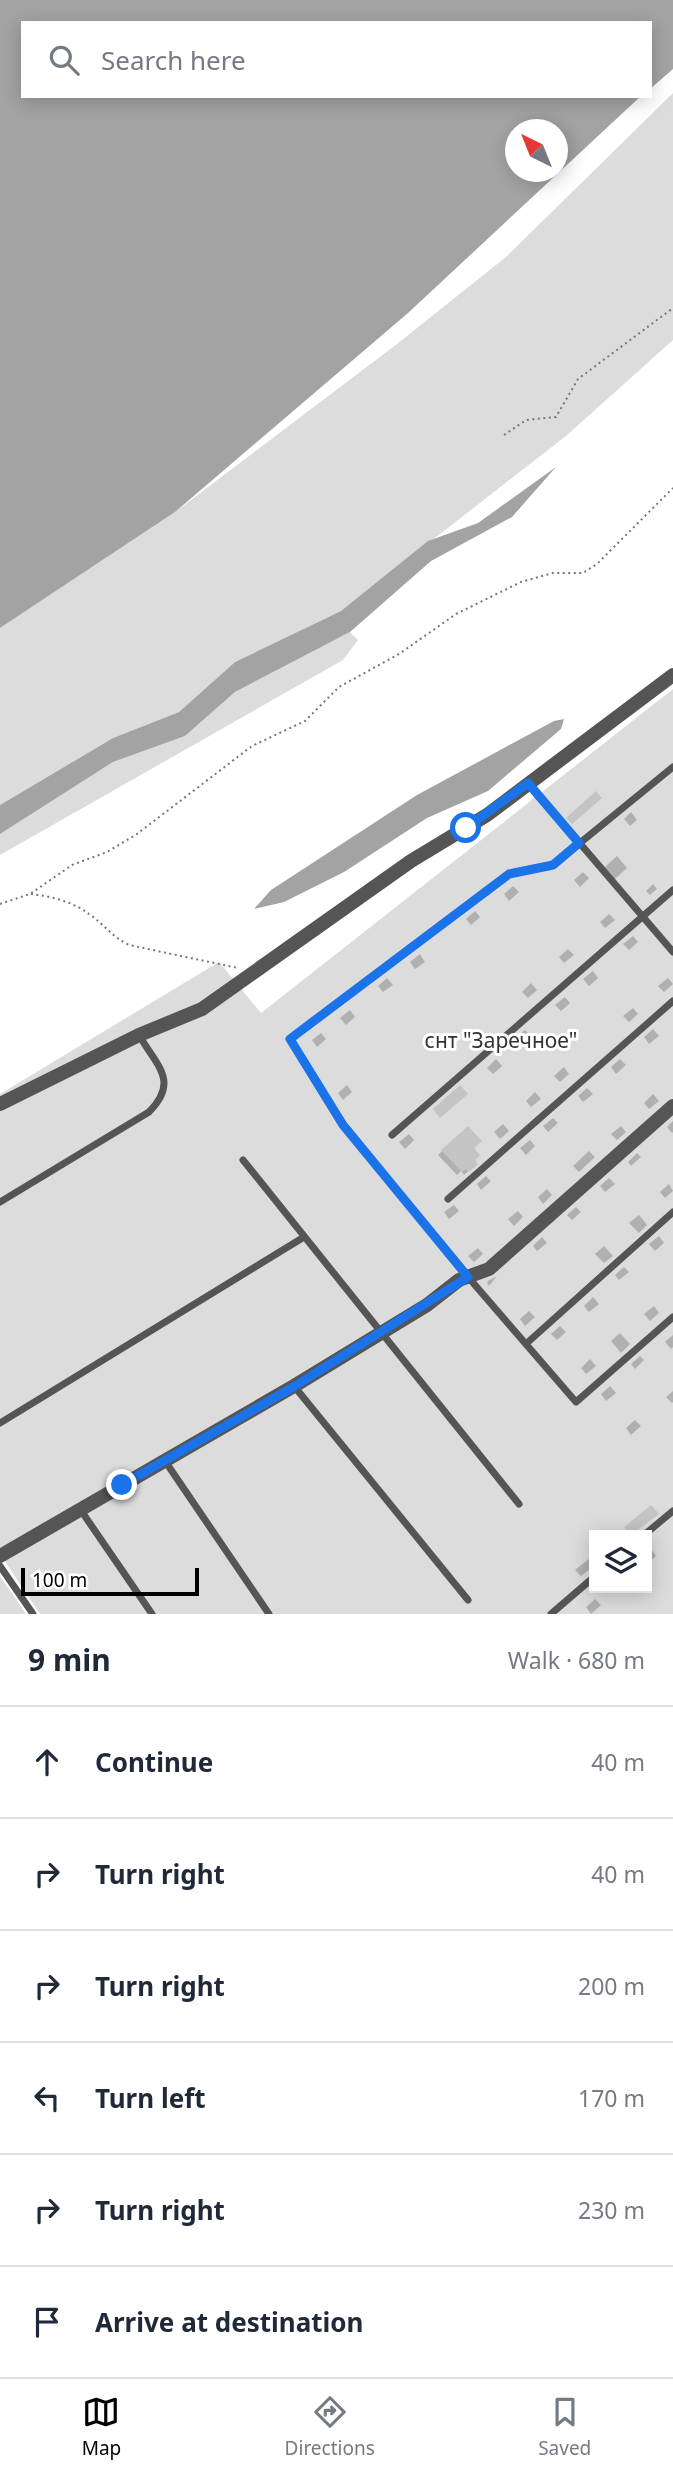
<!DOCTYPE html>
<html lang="en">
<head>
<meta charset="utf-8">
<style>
	:root { --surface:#fff; --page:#f2f2f3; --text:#1f2937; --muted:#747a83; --line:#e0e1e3; --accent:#000 }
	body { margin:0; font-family:"Noto Sans",sans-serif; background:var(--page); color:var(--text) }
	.controls { position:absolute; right:21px; bottom:21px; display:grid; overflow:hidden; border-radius:0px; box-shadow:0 4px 18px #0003 }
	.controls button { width:63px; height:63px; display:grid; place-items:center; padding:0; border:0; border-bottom:2px solid var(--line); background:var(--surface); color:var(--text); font:35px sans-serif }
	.compass { position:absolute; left:505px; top:119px; width:63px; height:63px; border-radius:50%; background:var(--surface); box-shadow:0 4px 18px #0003; rotate:317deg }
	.scale { position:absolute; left:21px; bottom:18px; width:178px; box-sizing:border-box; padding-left:7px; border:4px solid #000; border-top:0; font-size:19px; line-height:24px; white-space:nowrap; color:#000; -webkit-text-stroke:5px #fff; paint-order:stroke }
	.stop { position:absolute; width:21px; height:21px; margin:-16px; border:5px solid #1a73e8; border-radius:50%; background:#fff }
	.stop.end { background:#1a73e8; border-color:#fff; box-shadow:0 2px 7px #0008 }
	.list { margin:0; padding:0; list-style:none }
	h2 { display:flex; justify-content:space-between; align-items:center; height:91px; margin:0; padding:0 28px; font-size:30px }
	h2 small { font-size:23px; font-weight:400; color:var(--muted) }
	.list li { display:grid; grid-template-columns:46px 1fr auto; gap:21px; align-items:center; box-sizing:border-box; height:112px; padding:0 28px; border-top:2px solid var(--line) }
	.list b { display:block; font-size:26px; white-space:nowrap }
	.list em { font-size:23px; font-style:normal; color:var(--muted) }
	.icon { flex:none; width:38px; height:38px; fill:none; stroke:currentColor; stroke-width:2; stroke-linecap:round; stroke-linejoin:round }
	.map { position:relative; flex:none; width:673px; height:1614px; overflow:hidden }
	.search { position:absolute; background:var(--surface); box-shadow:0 4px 18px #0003; left:21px; right:21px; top:21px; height:77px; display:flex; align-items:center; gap:18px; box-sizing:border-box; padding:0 24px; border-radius:0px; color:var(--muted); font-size:26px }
	.sheet { height:763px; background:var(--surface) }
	nav { display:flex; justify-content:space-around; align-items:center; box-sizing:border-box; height:98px; border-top:2px solid var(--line); background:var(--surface); font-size:19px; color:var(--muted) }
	nav a { display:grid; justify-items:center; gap:4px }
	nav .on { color:var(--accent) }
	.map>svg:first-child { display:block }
	.green { fill:#dcdcdc; fill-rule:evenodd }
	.water { fill:#a3a3a3; fill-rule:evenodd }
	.shadow { fill:#0003 }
	.building { fill:#c4c4c4 }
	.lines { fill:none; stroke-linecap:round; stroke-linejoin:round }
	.path { stroke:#777; stroke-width:2; stroke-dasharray:2 3.5; stroke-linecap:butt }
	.lane { stroke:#555; stroke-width:7 }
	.street { stroke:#555; stroke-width:14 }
	.route { stroke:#1a73e8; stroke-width:9 }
	.labels { text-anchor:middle; stroke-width:6; stroke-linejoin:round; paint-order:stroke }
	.park-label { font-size:21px; fill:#333; stroke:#fff }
</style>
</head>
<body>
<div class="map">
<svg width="673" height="1614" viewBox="0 0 673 1614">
	<rect width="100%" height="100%" fill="#fff"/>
	<path class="green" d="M673 93V340L566 436 341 611 235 662 179 712 113 738 0 805V628L175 512 397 344 506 257Z
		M350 632 358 640 343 660 0 855V834L113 762 185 736 235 692Z
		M673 689V1614H40L0 1554V1094L219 962 261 1013ZM594 1535H647V1588H594Z
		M0 1576 26 1614H0Z"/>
	<path class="water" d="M0 0H673V69L650 89V23H23V96H641L408 313 175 512 0 628ZM516 130H558V172H516Z
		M556 467 512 517 431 561 350 632 235 692 185 736 113 762 0 834V805L113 738 179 712 235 662 341 611 428 541 478 523Z
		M564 719 561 729 488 791 427 818 344 872 284 902 254 909 271 890 417 795 554 721Z"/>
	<path class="shadow" d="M631 812 637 820 630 826 624 819Z
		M617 856 627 868 615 879 605 867Z
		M583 872 589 878 580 887 574 880Z
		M653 884 657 889 650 895 646 891Z
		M513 886 519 892 509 901 504 894Z
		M475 911 480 917 471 925 466 919Z
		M609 914 615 920 605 928 600 922Z
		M633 936 638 942 629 950 623 944Z
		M568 949 574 955 564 963 559 957Z
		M420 954 425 962 415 969 410 962Z
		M593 971 598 978 589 986 583 979Z
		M387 978 393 985 383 992 378 986Z
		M668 978 673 984 664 992 658 986Z
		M531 983 537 990 528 998 522 992Z
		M565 997 570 1003 561 1011 555 1005Z
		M633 1008 638 1014 629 1022 623 1016Z
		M350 1010 355 1017 346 1025 340 1018Z
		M653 1029 659 1036 649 1044 644 1037Z
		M525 1030 531 1036 522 1044 516 1038Z
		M321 1033 326 1039 317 1047 312 1040Z
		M496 1059 502 1066 493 1074 487 1068Z
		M620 1059 626 1065 616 1074 611 1067Z
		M564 1067 569 1074 560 1082 554 1076Z
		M347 1085 352 1092 343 1100 338 1093Z
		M587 1088 593 1094 583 1102 578 1096Z
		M535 1092 541 1099 531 1107 526 1101Z
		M653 1094 659 1101 649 1109 644 1103Z
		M553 1118 558 1123 548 1132 543 1126Z
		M673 1121V1132L672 1133 667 1127Z
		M503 1124 509 1131 500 1139 494 1132Z
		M621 1126 626 1132 617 1140 611 1134Z
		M468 1128 476 1164 464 1175 461 1171 457 1175 438 1155Z
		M409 1134 414 1140 405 1149 399 1142Z
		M530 1140 535 1146 526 1155 520 1148Z
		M589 1151 595 1157 579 1172 573 1166Z
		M637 1153 641 1157 631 1166 628 1162Z
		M486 1176 491 1181 481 1190 477 1184Z
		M609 1178 615 1184 605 1192 600 1186Z
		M669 1184 673 1191 665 1198 660 1192Z
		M547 1189 552 1195 543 1204 538 1197Z
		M454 1205 459 1211 449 1219 444 1212Z
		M576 1207 581 1212 572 1220 567 1215Z
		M518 1211 523 1217 514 1226 508 1219Z
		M639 1215 647 1225 639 1233 629 1223Z
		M659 1236 664 1243 655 1251 649 1244Z
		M542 1237 547 1243 537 1251 533 1246Z
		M604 1246 613 1256 604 1263 595 1254Z
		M478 1248 483 1254 474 1262 468 1256Z
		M624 1267 629 1272 619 1280 615 1275Z
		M497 1276 489 1286 487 1283 488 1281Z
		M593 1297 599 1304 589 1312 584 1306Z
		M654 1306 659 1313 650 1321 644 1314Z
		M529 1311 535 1317 525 1326 520 1319Z
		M560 1326 566 1332 557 1340 551 1334Z
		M620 1333 630 1344 621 1353 611 1341Z
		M673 1335V1347L671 1349 665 1342Z
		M640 1356 644 1360 635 1369 631 1364Z
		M590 1359 596 1366 586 1374 581 1368Z
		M610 1386 616 1393 606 1401 601 1394Z
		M673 1391V1402L672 1403 666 1397Z
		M635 1420 641 1426 631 1435 626 1428Z
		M651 1549 656 1556 647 1564V1553Z
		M594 1555V1566L581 1576 575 1570Z
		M595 1599 601 1605 591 1614 586 1607Z"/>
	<path class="building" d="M596 791 602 798 572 824 566 818Z
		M460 1085 468 1094 440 1118 433 1109Z
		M468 1126 482 1141 474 1148 480 1155 475 1160 478 1164 469 1172 466 1169 462 1172 441 1150Z
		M651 1505 659 1514 631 1535 624 1527Z"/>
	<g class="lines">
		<path class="path" d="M504 435 526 420 556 417 578 379 673 308
			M31 894C50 896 74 902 89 914 104 924 112 937 129 945L238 968
			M0 904 30 894 72 865 107 852 137 834 252 746 305 721 339 687 399 654 456 614 521 582 553 573H583L597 564 673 488"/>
		<path class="lane" d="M673 767 553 865 509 874 290 1039 343 1124 468 1277 576 1402 673 1317
			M529 784 673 952
			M392 1135 673 890
			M243 1160 519 1504
			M448 1199 673 1001
			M0 1202 149 1112C180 1081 156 1065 139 1035
			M527 1343 673 1212
			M294 1386 468 1600
			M0 1423 304 1237
			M165 1461 269 1614
			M80 1509 152 1614
			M644 1535 673 1511
			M0 1566 33 1614
			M551 1614 594 1577"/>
		<path class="street" d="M0 1104 139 1035 202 1009 411 861 487 815 673 675
			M0 1556 294 1386 427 1305 459 1280 489 1269 673 1106"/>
	</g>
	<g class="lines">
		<path class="route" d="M122 1485 295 1386 468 1277 343 1125 290 1039 509 874 553 865 579 843 528 783 466 828"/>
	</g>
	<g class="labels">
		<g class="park-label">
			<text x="501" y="1048">снт "Заречное"</text>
		</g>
	</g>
</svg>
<div class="controls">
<button><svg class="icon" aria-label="layers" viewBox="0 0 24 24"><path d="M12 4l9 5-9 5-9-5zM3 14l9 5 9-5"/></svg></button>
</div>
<svg class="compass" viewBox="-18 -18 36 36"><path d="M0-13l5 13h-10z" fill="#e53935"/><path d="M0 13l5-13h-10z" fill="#747a83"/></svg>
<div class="scale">100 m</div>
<div class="stop" style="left:466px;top:828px"></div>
<div class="stop end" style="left:122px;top:1485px"></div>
<div class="search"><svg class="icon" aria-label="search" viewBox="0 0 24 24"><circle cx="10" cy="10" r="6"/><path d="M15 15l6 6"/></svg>Search here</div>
</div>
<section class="sheet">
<h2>9 min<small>Walk · 680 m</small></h2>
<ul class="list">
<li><svg class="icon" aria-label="ahead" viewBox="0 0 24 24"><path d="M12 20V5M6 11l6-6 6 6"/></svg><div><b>Continue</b></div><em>40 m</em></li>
<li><svg class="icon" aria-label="right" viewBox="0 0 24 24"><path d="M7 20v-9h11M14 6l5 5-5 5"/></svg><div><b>Turn right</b></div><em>40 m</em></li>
<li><svg class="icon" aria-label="right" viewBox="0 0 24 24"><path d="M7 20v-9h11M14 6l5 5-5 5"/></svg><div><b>Turn right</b></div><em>200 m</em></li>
<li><svg class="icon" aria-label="left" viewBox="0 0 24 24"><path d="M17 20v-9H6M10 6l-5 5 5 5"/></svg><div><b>Turn left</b></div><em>170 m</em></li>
<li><svg class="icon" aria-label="right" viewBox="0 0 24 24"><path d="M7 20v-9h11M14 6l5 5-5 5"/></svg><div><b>Turn right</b></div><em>230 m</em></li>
<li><svg class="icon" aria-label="arrive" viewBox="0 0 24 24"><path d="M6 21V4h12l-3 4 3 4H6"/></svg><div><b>Arrive at destination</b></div></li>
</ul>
</section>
<nav>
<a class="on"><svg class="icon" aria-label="map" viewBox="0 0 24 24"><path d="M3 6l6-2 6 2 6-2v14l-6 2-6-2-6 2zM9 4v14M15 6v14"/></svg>Map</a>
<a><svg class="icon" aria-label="directions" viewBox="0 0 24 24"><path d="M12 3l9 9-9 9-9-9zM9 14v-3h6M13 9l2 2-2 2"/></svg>Directions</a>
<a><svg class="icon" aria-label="saved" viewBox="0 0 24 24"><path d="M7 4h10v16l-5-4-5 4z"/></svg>Saved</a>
</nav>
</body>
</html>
